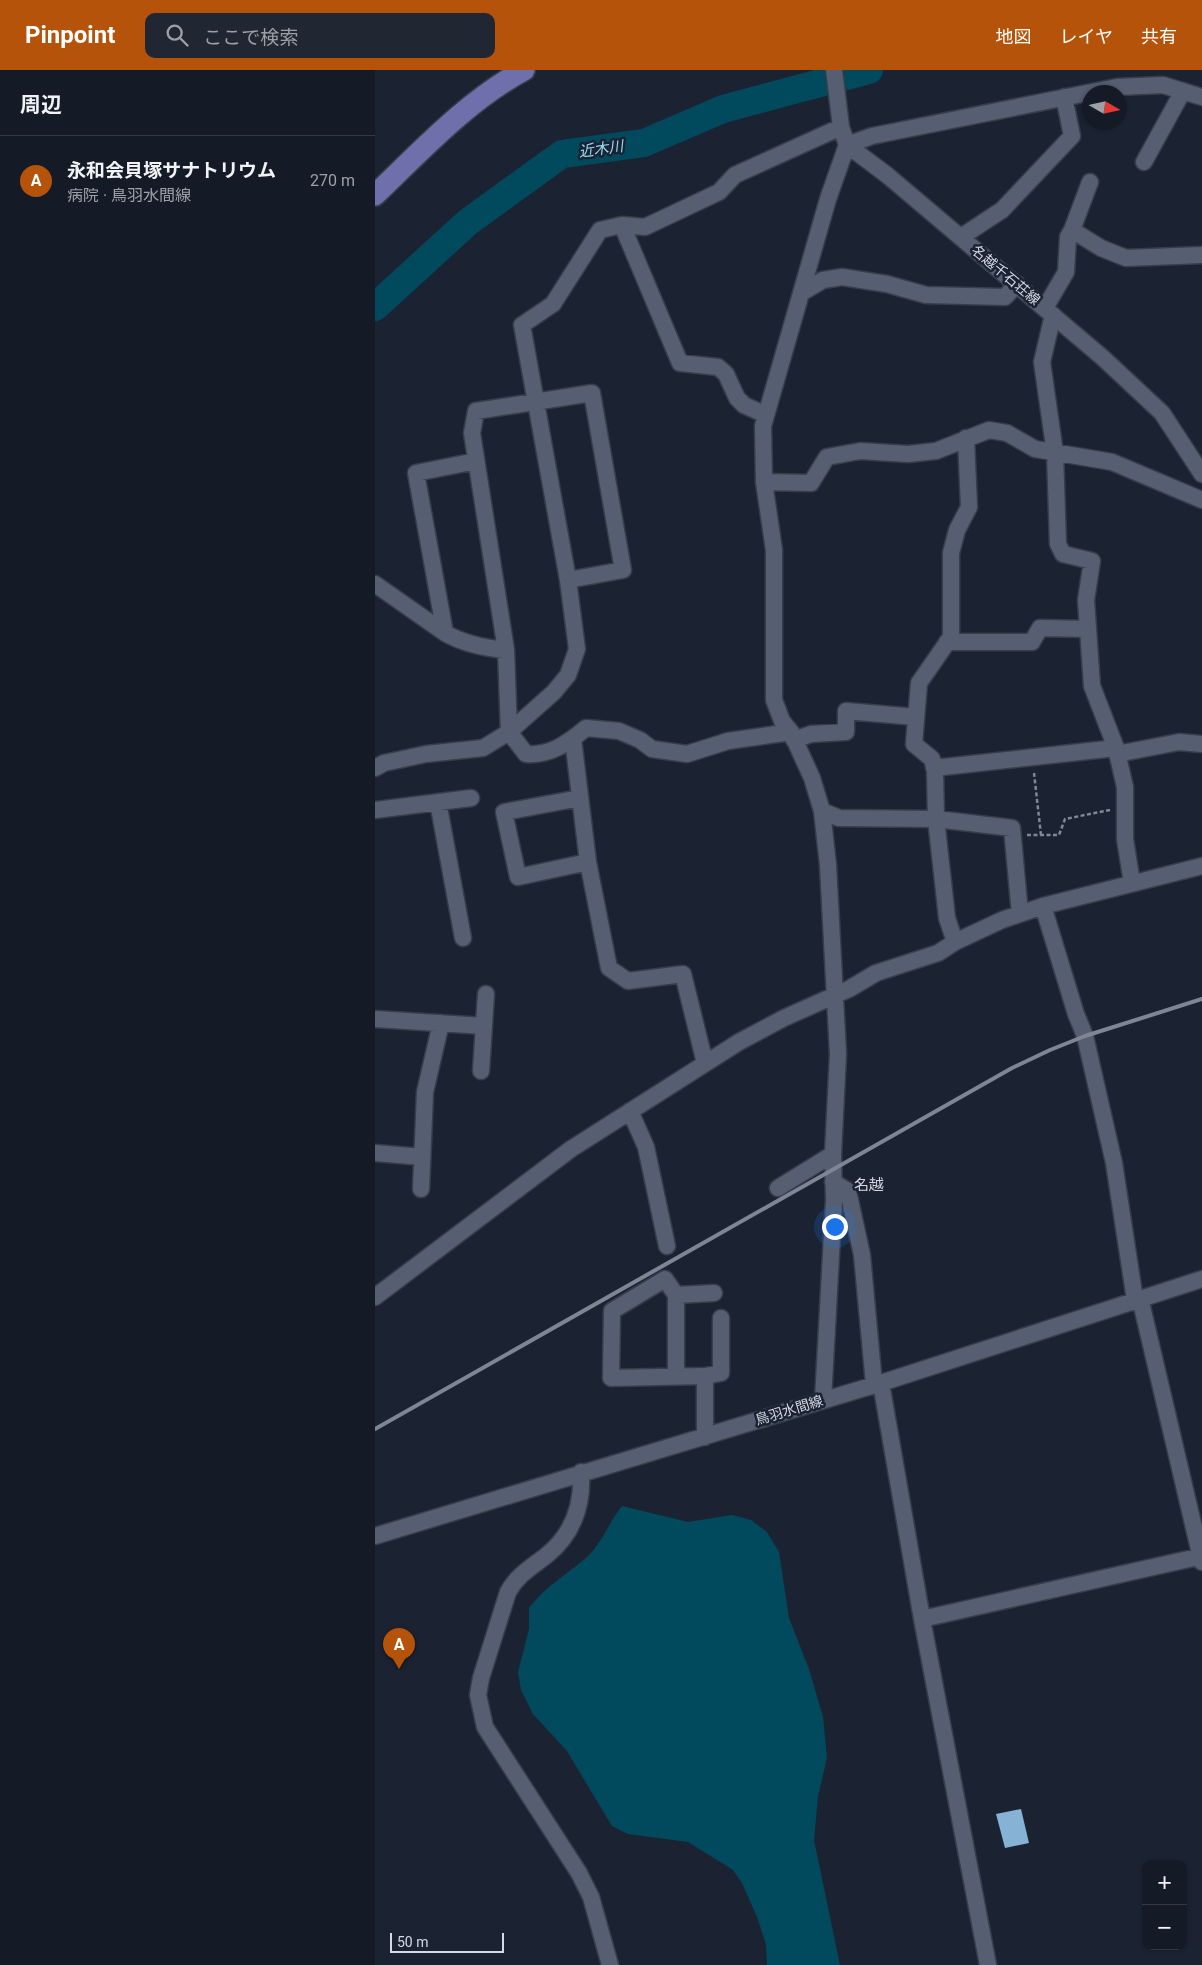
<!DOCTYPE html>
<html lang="ja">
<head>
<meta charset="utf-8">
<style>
	:root { --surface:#141a26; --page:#212732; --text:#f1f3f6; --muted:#9da1a7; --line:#333843; --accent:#b45309 }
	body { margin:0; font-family:Roboto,"Noto Sans JP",sans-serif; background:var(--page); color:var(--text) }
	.controls { position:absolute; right:15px; bottom:15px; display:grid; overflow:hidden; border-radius:10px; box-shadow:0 1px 4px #0004 }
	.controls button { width:45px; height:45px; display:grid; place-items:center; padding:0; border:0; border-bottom:1px solid var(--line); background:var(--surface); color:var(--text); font:25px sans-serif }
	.compass { position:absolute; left:707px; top:15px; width:45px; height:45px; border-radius:50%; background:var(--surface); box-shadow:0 1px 4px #0004; rotate:99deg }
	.scale { position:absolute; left:15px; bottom:12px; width:114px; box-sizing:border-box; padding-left:5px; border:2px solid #d4dae5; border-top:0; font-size:14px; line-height:18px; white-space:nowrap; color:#d4dae5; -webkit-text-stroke:4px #1b2333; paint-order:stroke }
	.you { position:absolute; left:459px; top:1156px; width:18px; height:18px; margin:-12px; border:4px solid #fff; border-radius:50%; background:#1a73e8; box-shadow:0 0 0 8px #1a73e833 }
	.badge { display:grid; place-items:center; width:32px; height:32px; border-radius:50%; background:var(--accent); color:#fff; font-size:16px; font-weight:700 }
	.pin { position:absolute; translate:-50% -41px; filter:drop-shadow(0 1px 2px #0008) }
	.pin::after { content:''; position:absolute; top:26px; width:18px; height:15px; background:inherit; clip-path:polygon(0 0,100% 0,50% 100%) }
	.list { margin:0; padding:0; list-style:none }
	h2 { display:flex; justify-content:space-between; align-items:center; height:65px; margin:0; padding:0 20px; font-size:21px }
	h2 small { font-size:16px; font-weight:400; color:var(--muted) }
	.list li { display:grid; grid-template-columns:32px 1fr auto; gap:15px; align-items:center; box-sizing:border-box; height:90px; padding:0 20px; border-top:1px solid var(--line) }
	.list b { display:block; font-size:19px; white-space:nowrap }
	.list p { margin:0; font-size:16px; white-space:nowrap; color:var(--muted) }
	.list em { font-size:16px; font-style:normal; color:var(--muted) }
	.icon { flex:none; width:28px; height:28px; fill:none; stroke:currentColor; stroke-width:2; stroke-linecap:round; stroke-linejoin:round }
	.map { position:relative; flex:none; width:827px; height:1895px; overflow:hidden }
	header { display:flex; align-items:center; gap:30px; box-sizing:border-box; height:70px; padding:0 25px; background:var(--accent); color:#fff }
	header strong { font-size:24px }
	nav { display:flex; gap:28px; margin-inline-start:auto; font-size:18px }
	.search { width:350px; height:45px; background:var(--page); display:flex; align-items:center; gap:12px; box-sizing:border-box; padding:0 18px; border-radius:10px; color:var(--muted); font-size:19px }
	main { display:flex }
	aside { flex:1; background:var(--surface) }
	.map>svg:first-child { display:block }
	.water { fill:#014a5e }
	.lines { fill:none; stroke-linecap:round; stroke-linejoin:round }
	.river { stroke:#014a5e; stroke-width:28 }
	.building { fill:#86b2d6 }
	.minor-casing { stroke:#373d4b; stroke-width:19 }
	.major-casing { stroke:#373d4b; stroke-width:24 }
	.path { stroke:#818895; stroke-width:2.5; stroke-dasharray:4 2.5; stroke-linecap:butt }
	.minor { stroke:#565f72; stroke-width:16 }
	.major { stroke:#6e6fab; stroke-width:21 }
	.rail { stroke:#7f8693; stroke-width:4 }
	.labels { text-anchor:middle; stroke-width:5; stroke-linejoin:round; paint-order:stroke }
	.street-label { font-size:14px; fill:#d4dae5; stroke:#1b2333 }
	.water-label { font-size:15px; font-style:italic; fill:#95dcf7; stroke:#1b2333 }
	.neighbourhood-label { font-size:15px; fill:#d4dae5; stroke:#1b2333 }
</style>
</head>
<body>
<header>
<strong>Pinpoint</strong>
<div class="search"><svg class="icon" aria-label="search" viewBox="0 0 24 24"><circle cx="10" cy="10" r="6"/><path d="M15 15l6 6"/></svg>ここで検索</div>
<nav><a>地図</a><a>レイヤ</a><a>共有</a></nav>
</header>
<main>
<aside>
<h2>周辺<small></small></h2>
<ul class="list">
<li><span class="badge">A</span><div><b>永和会貝塚サナトリウム</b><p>病院 · 鳥羽水間線</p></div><em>270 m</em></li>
</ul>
</aside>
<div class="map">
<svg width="827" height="1895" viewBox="0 0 827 1895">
	<rect width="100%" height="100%" fill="#1b2333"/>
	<path class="water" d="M247 1436 313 1452 357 1445 376 1450 392 1462 404 1482 414 1548 434 1599 448 1647 452 1688 443 1726 439 1770 465 1895H392L391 1874 382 1847 367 1813 358 1800 313 1772 253 1764 237 1756 192 1681 158 1644 146 1620 143 1602 154 1559V1538C173 1514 190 1506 212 1487 227 1473 234 1452 247 1436Z"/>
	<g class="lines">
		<path class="river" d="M0 237 93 152 187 84 269 73 348 39 494 0"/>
	</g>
	<path class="building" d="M646 1739 654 1773 630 1778 621 1744Z"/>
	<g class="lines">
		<defs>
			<path id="minor" d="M459 0 466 57 472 75 512 105 727 287 787 343 827 404
				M769 92 808 21
				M247 155 305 293 343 297 351 304 362 328 369 335 391 345
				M697 160 715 112
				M586 167 627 140 697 66 689 27
				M426 223 448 210 467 207 512 214 551 225 630 227 642 214
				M670 238 691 202 693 167 697 160 726 178 751 188 827 185
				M678 245 667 292 680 383 683 474 688 484 717 491 711 530 717 616 741 678 750 717V769L757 813
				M101 391 41 403 70 563C89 574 109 578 131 580
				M389 412 436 413 452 387 485 381 533 384 561 381 614 360 632 363 660 379 737 392 827 430
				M193 510 248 500 217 323 101 341 97 363 131 580 134 662 151 684C175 686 193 673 211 658L244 661 265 670 277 679 312 684 353 671 416 662
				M0 514 70 563
				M572 572H657L665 558 713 559
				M198 669 213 792 234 898 253 911 308 904 330 993
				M419 670 436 664 471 662V641L541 647
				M742 684 804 672 827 674
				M0 698 9 693 51 684 108 678 134 662 179 622 193 605 202 579 193 510 147 255 178 234 225 160 247 155 270 157 344 122 360 105 466 57
				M559 698 741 678
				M205 728 129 742 143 807 213 792
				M63 732 88 868
				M0 740 96 728
				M447 741 464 748 561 749 637 758 645 844
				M668 836 701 944 710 966 739 1093 760 1230
				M580 872 572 848 561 749 560 701 557 689 539 674 544 613 576 567V483L582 460 594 437 591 368
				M0 949 109 956
				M106 1001 111 924
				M255 1041 271 1077 292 1176
				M0 1083 47 1087
				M458 1112 473 1121 487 1185 499 1314
				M403 1118 458 1084
				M46 1119 50 1022 66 953
				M301 1225 339 1223
				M0 1227 196 1079 364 972 409 948 474 919 501 903 563 883 580 872 627 850 668 836 827 796
				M765 1228 827 1492
				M330 1306V1367
				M301 1307V1225L290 1209 237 1241 236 1308 330 1306 346 1303V1248
				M506 1313 547 1549 613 1895
				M448 1330 459 1130 458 1084 463 984 453 795 447 741 437 708 416 662 407 651 399 630V480L389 412 388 356 453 129 472 75 497 66 742 17 788 15 827 27
				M206 1402C208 1435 199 1463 172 1485 157 1497 142 1505 133 1522L106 1608 103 1625 110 1657 204 1803 216 1827 235 1895
				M0 1466 506 1313 827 1209
				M547 1549 827 1486"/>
			<path id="major" d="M0 125C47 80 92 31 149 0"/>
		</defs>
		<use href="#minor" class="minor-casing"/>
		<use href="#major" class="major-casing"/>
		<path class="path" d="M659 703 666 765
			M652 765H684L690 749 735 740"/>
		<use href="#minor" class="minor"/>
		<use href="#major" class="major"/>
		<path class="rail" d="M0 1359 637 998 675 980 710 966 827 929"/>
	</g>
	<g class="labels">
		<g class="street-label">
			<text transform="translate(631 205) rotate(40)" y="5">名越千石荘線</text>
			<text transform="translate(414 1340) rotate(-17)" y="5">鳥羽水間線</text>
		</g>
		<g class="water-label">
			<text transform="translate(226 79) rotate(-8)" y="5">近木川</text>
		</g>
		<g class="neighbourhood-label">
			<text x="494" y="1120">名越</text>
		</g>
	</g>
</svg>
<div class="controls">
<button>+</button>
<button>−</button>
</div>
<svg class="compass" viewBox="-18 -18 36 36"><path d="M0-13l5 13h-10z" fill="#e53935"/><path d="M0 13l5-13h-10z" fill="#9da1a7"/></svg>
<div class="scale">50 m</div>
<div class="you"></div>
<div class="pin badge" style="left:24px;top:1599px">A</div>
</div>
</main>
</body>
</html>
